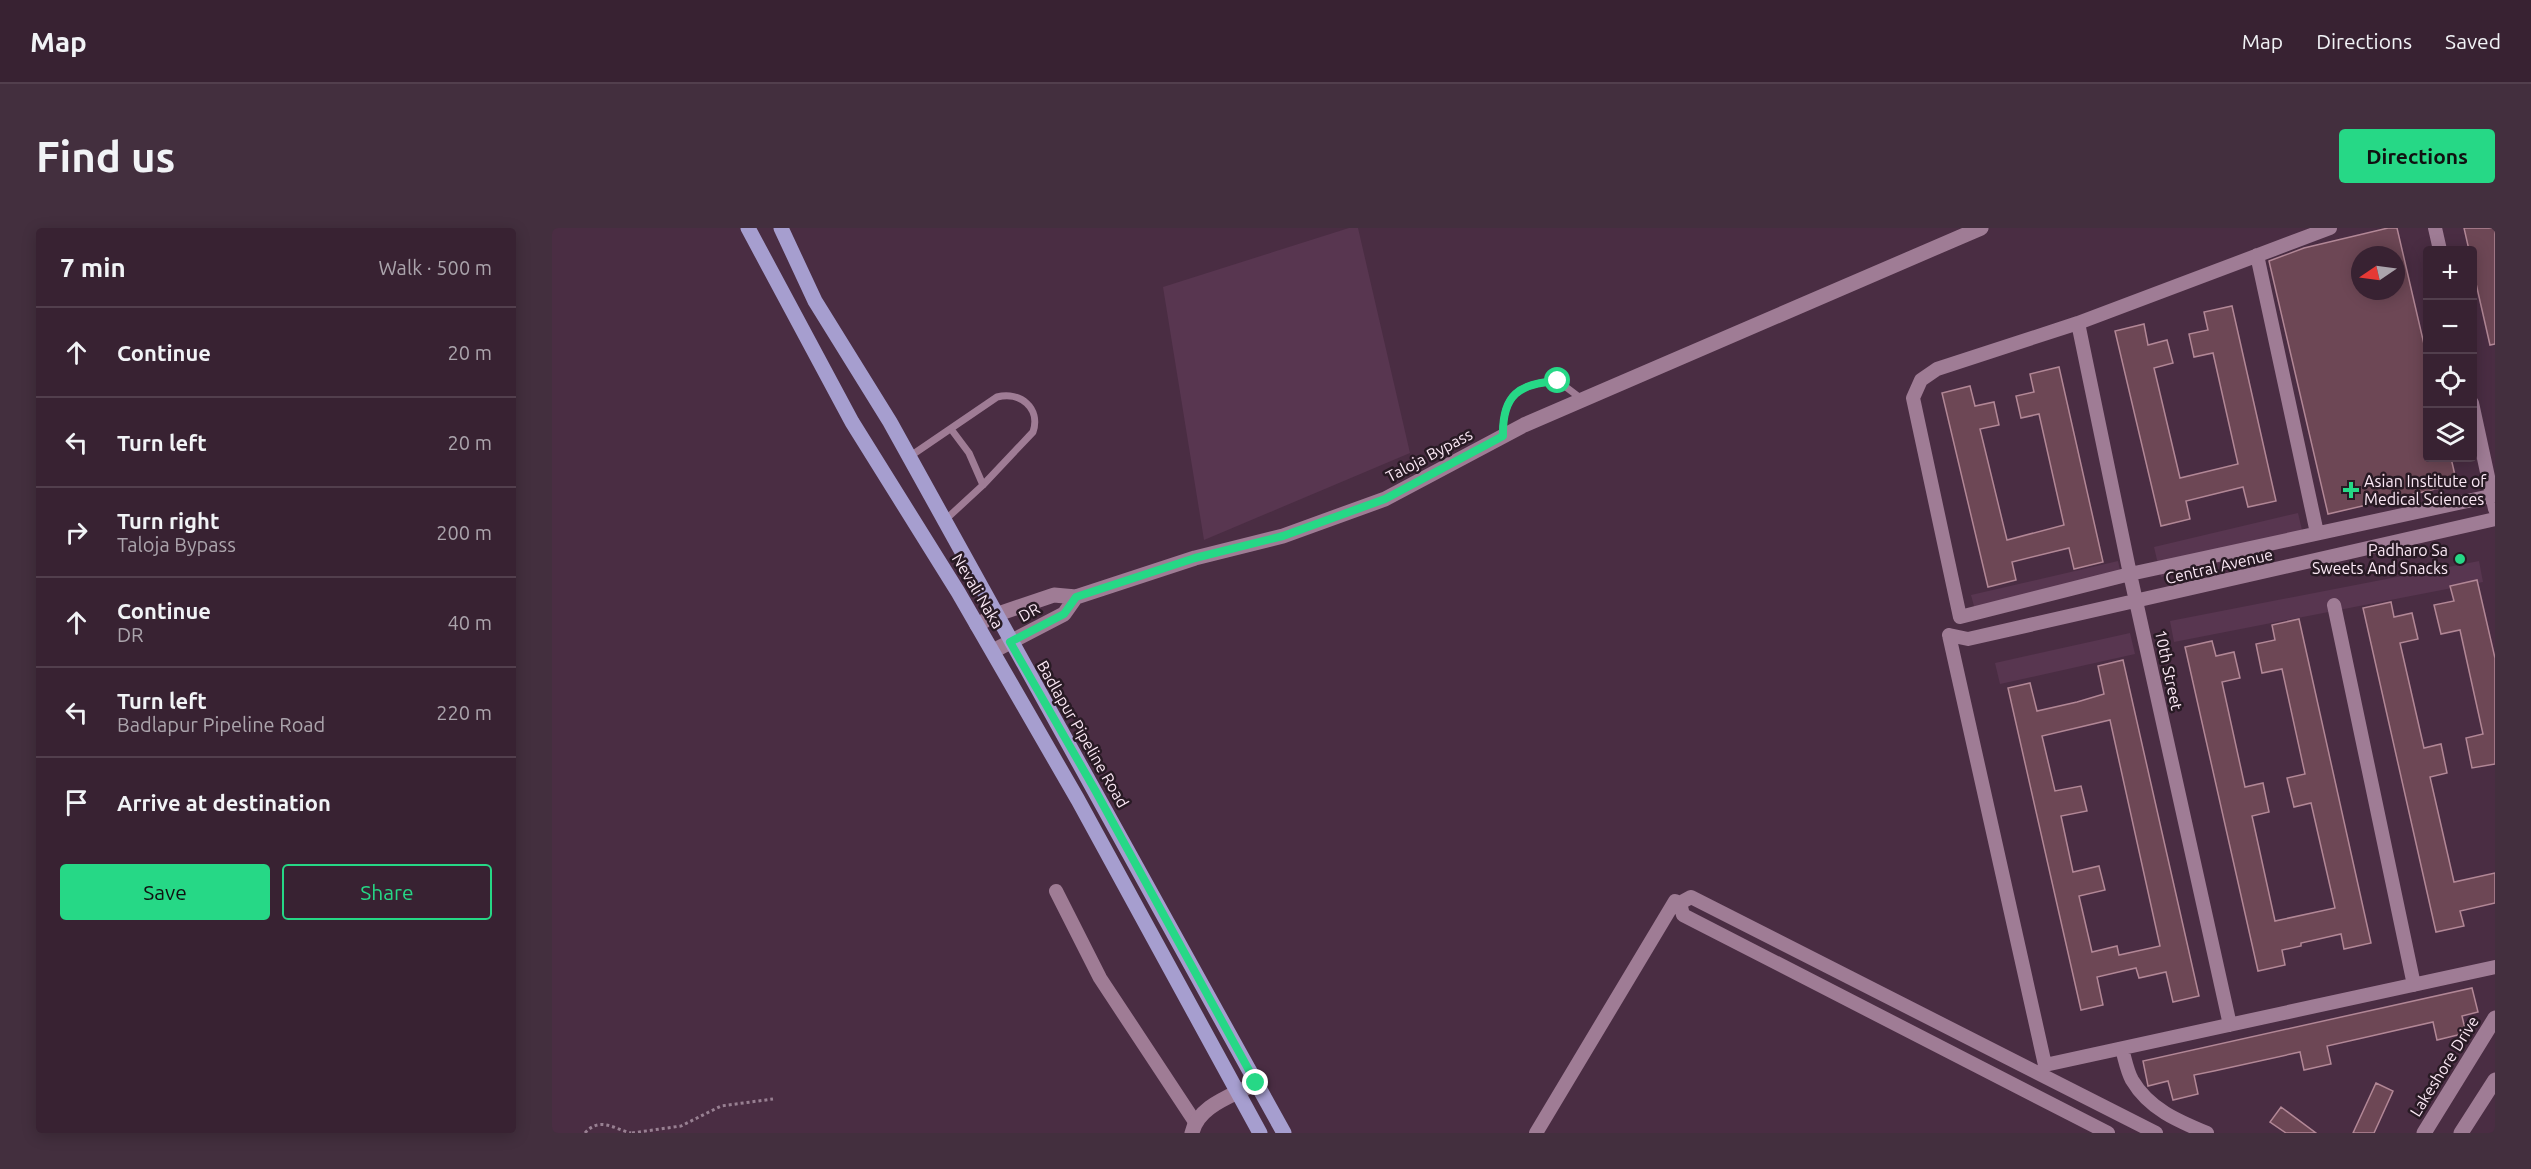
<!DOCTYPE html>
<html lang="en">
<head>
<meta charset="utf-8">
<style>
	:root { --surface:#382232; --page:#432f3e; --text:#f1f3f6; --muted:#aba4ac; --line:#523f4d; --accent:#26d886 }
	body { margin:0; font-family:Ubuntu,sans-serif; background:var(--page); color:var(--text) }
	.controls { position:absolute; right:18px; top:18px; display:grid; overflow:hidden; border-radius:6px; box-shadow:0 3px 15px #0003 }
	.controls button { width:54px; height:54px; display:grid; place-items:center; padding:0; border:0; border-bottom:2px solid var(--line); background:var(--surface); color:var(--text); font:30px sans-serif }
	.compass { position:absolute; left:1799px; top:18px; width:54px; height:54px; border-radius:50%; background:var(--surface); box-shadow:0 3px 15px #0003; rotate:257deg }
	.stop { position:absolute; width:18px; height:18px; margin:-14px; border:4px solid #26d886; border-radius:50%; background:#fff }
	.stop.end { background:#26d886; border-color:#fff; box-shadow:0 2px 6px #0008 }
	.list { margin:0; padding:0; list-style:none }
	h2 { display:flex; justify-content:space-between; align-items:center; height:78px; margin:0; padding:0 24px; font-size:26px }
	h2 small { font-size:20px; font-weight:400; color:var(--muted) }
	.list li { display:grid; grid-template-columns:39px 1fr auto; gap:18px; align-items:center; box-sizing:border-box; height:90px; padding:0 24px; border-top:2px solid var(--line) }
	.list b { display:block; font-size:22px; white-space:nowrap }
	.list p { margin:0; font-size:20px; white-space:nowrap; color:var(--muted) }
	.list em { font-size:20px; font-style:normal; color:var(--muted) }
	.actions { display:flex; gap:12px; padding:18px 24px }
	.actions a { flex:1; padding:14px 0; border:2px solid var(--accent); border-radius:6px; text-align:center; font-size:21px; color:var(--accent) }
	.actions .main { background:var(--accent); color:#111 }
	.icon { flex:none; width:33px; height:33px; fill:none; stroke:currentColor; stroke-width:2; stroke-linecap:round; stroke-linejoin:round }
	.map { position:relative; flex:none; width:1943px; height:905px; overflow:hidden; border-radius:6px }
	header { display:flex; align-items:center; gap:36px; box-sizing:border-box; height:84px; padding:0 30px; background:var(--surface); border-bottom:2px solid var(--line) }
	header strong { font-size:28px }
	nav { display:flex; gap:33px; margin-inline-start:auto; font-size:21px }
	.intro { display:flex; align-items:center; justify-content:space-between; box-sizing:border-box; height:144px; padding:0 36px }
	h1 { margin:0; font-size:42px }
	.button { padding:15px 27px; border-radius:6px; background:var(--accent); color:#111; font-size:21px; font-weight:700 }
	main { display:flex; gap:36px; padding:0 36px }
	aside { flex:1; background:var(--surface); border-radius:6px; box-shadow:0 3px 15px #0003 }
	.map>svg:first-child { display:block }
	.built { fill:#583650 }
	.building { fill:#6d4755; stroke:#b28796; stroke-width:1.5; fill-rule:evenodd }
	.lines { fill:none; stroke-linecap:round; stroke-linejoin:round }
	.path { stroke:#988092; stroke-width:3; stroke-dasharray:3 3; stroke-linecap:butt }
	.lane { stroke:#9f7c95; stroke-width:7 }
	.street { stroke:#9f7c95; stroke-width:14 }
	.secondary { stroke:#9f7c95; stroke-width:15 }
	.primary { stroke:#a69ecf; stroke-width:15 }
	.route { stroke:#26d886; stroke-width:8 }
	.poi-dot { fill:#26d886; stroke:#281a24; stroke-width:2 }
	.labels { text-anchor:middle; stroke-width:5; stroke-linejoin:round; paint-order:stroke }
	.street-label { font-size:16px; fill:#fbe8f5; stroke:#281a24 }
	.poi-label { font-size:16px; fill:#fbe8f5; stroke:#281a24; text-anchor:start }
</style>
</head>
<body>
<header>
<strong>Map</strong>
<nav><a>Map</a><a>Directions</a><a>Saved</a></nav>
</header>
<div class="intro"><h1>Find us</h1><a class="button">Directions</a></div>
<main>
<aside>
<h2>7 min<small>Walk · 500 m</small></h2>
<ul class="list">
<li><svg class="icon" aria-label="ahead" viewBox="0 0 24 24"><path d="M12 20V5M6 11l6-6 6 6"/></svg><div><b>Continue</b></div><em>20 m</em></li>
<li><svg class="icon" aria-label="left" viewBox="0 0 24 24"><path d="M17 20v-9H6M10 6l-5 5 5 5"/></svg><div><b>Turn left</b></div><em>20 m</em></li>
<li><svg class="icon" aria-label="right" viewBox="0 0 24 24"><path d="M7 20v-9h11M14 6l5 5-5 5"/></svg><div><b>Turn right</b><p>Taloja Bypass</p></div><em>200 m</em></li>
<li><svg class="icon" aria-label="ahead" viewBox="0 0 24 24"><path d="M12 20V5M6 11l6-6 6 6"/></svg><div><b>Continue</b><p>DR</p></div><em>40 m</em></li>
<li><svg class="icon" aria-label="left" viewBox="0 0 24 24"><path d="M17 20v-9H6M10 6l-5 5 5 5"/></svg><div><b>Turn left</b><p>Badlapur Pipeline Road</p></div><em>220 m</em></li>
<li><svg class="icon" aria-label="arrive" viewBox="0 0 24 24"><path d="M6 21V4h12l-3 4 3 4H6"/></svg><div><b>Arrive at destination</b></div></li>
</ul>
<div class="actions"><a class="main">Save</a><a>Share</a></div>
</aside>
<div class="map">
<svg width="1943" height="905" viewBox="0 0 1943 905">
	<rect width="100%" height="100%" fill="#4a2d43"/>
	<path class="built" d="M797 0H806L858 225 652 312 611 59Z
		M1746 285 1753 315 1609 349 1602 319Z
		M1566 333 1571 355 1425 389 1419 367Z
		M1927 333 1931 354 1622 414 1618 393Z
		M1578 405 1583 426 1448 456 1443 435Z"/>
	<path class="building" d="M1836 0H1845L1875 129V230H1899L1905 256 1776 286 1717 33 1752 20ZM1808 27H1844V63H1808Z
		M1912 0H1943V116L1938 117 1920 38V22H1917Z
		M1680 78 1724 273 1696 279 1691 259 1634 273 1638 291 1609 298 1563 103 1592 96 1596 117 1615 112 1621 135 1602 140 1628 250 1686 236 1661 125 1642 129 1637 106 1656 102 1652 84Z
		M1507 139 1551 334 1522 341 1517 320 1460 334 1464 352 1436 359 1390 165 1418 158 1423 178 1442 174 1447 197 1428 201 1455 312 1512 297 1487 186 1469 190 1464 168 1482 164 1478 146Z
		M1925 352 1943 430V536L1920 540 1914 510 1931 506 1908 402 1889 406 1882 377 1902 373 1898 358Z
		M1839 374 1842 389 1860 385 1866 411 1848 415 1872 520 1889 516 1895 545 1878 549 1902 654 1943 645V675L1908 683 1912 698 1884 704 1811 380Z
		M1747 391 1819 715 1792 721 1789 706 1749 715V718L1730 722 1733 737 1706 743 1633 419 1660 413 1664 428 1682 424 1688 450 1670 454 1693 559 1711 555 1717 584 1700 588 1723 693 1783 680 1759 575 1742 579 1735 550 1753 546 1730 441 1710 445 1704 416 1723 412 1720 397Z
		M1571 432 1647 768 1621 774 1614 744 1587 750 1584 740 1545 749 1551 777 1529 782 1456 460 1478 455 1485 483 1525 474 1552 466 1546 438ZM1558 492 1608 718 1567 727 1565 718 1540 724 1527 668 1553 662 1547 638 1521 644 1509 588 1535 583 1529 558 1503 563 1490 508Z
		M1920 760 1926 784 1910 788 1914 805 1885 812 1881 794 1775 818 1779 836 1752 842 1748 824 1662 843 1642 847 1646 866 1621 872 1616 853 1596 858 1591 833Z
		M1824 855 1841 863 1822 905H1801Z
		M1729 879 1764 905H1734L1718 894Z"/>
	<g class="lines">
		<path class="path" d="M33 905C48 888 62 901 79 905
			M80 905 129 898 169 878 221 871"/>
		<path class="lane" d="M399 201 417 225 431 257
			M951 208C950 167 967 155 1006 153L1031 172
			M357 229 445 169C468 163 489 180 481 204L431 257 392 293"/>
		<path class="street" d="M1883 0 1888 22
			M1705 27 1765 305
			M1526 95 1578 346 1678 797
			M1920 175 1943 281
			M1782 377 1862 757
			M1408 389 1361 170 1369 152 1385 141 1526 95 1778 0
			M1408 389 1578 346 1943 267
			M1397 407 1493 837 1943 739
			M1397 407 1416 411 1943 291
			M504 663 548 750 643 894
			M1570 821C1573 831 1575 843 1580 852 1597 881 1626 893 1655 905
			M984 905 1123 673 1128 675
			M1556 905 1131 687 1128 675 1139 669 1604 905"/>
		<path class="secondary" d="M425 397 443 387 502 367 524 369 643 330 731 308 833 271 972 197 1429 0
			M441 423 512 386 524 369
			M640 905C646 877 681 868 704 855
			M1872 905 1943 790
			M1909 905 1943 852"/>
		<path class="primary" d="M196 0 300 194 406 364 526 572 708 905
			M229 0 263 73 338 194 732 905"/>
	</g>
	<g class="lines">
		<path class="route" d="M704 855 543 562 458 414 512 386 524 369 643 330 731 308 833 271 951 208C950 167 967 155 1006 153"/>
	</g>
	<g class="poi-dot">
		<path d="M1796 253h6v6h6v6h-6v6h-6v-6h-6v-6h6z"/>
		<circle cx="1908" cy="331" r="6"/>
	</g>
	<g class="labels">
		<g class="street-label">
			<text transform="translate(877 227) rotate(-28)" y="6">Taloja Bypass</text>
			<text transform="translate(1667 338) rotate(-13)" y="6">Central Avenue</text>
			<text transform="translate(426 363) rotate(59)" y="6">Nevali Naka</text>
			<text transform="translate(477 384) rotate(-29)" y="6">DR</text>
			<text transform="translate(1617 442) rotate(78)" y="6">10th Street</text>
			<text transform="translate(531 506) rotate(60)" y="6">Badlapur Pipeline Road</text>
			<text transform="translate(1892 838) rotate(-58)" y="6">Lakeshore Drive</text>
		</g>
		<g class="poi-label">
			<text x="1812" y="259">Asian Institute of<tspan x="1812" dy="18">Medical Sciences</tspan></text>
			<text x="1896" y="328" text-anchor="end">Padharo Sa<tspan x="1896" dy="18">Sweets And Snacks</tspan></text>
		</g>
	</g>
</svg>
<div class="controls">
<button>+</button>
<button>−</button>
<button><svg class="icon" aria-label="locate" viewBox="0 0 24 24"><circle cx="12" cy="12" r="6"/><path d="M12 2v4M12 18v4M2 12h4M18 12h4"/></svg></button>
<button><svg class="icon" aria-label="layers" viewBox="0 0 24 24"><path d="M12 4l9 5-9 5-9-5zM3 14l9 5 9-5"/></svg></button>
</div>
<svg class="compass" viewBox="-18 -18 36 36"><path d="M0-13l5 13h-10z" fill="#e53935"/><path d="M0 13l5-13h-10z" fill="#aba4ac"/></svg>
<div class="stop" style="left:1006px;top:153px"></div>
<div class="stop end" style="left:704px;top:855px"></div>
</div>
</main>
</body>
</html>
